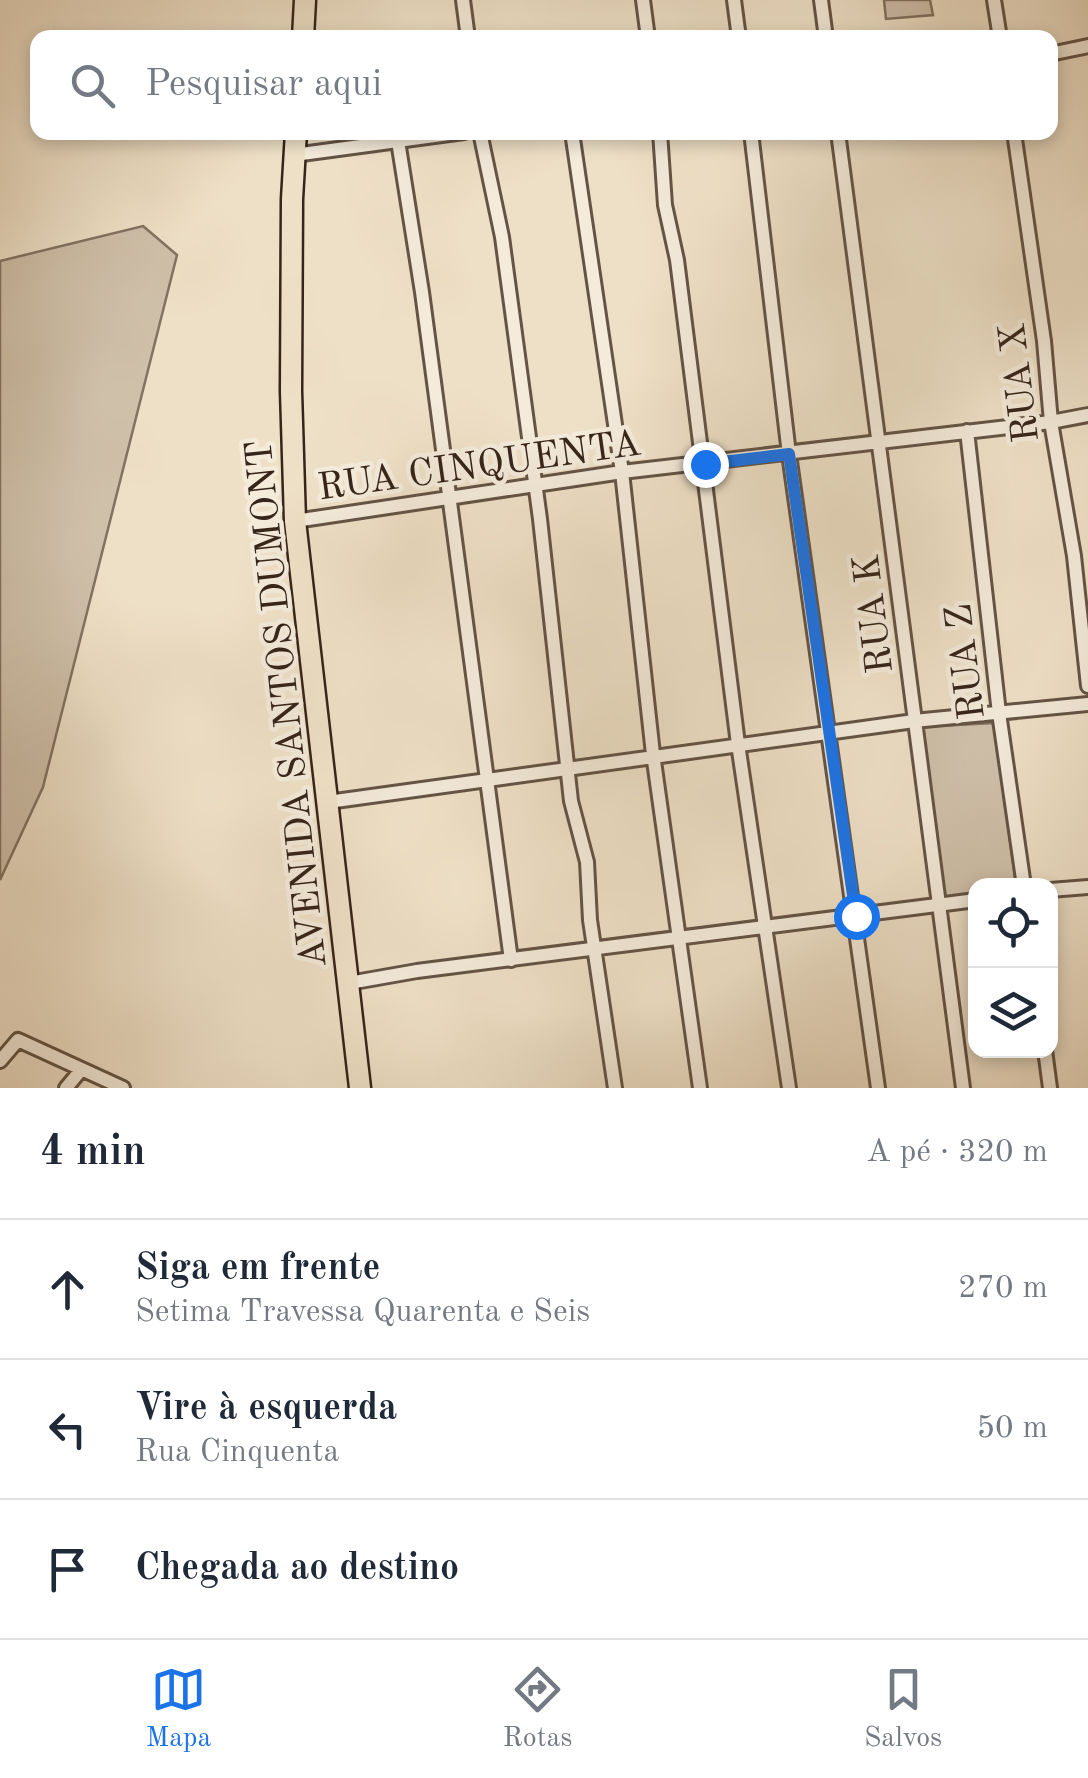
<!DOCTYPE html>
<html lang="pt">
<head>
<meta charset="utf-8">
<style>
	:root { --surface:#fff; --page:#f6f6f7; --text:#1f2937; --muted:#747a83; --line:#e0e1e3; --accent:#1a73e8 }
	body { margin:0; font-family:"Old Standard TT",serif; background:var(--page); color:var(--text) }
	.controls { position:absolute; right:30px; bottom:30px; display:grid; overflow:hidden; border-radius:20px; box-shadow:0 5px 15px #0003 }
	.controls button { width:90px; height:90px; display:grid; place-items:center; padding:0; border:0; border-bottom:2px solid var(--line); background:var(--surface); color:var(--text); font:50px sans-serif }
	.stop { position:absolute; width:30px; height:30px; margin:-22px; border:8px solid #1a73e8; border-radius:50%; background:#fff }
	.stop.end { background:#1a73e8; border-color:#fff; box-shadow:0 2px 10px #0008 }
	.list { margin:0; padding:0; list-style:none }
	h2 { display:flex; justify-content:space-between; align-items:center; height:130px; margin:0; padding:0 40px; font-size:42px }
	h2 small { font-size:32px; font-weight:400; color:var(--muted) }
	.list li { display:grid; grid-template-columns:65px 1fr auto; gap:30px; align-items:center; box-sizing:border-box; height:140px; padding:0 40px; border-top:2px solid var(--line) }
	.list b { display:block; font-size:38px; white-space:nowrap }
	.list p { margin:0; font-size:32px; white-space:nowrap; color:var(--muted) }
	.list em { font-size:32px; font-style:normal; color:var(--muted) }
	.icon { flex:none; width:55px; height:55px; fill:none; stroke:currentColor; stroke-width:2; stroke-linecap:round; stroke-linejoin:round }
	.map { position:relative; flex:none; width:1088px; height:1088px; overflow:hidden }
	.search { position:absolute; background:var(--surface); box-shadow:0 5px 15px #0003; left:30px; right:30px; top:30px; height:110px; display:flex; align-items:center; gap:25px; box-sizing:border-box; padding:0 35px; border-radius:20px; color:var(--muted); font-size:38px }
	.sheet { height:550px; background:var(--surface) }
	nav { display:flex; justify-content:space-around; align-items:center; box-sizing:border-box; height:140px; border-top:2px solid var(--line); background:var(--surface); font-size:28px; color:var(--muted) }
	nav a { display:grid; justify-items:center; gap:5px }
	nav .on { color:var(--accent) }
	.map>svg:first-child { display:block }
	.green { fill:#cfc0aa; stroke:#827262; stroke-width:2.5 }
	.lines { fill:none; stroke-linecap:round; stroke-linejoin:round }
	.street-casing { stroke:#645445; stroke-width:18 }
	.primary-casing { stroke:#36251a; stroke-width:25 }
	.street { stroke:#f4ebdb; stroke-width:12 }
	.primary { stroke:#eee0c7; stroke-width:20 }
	.route { stroke:#1a73e8; stroke-width:12 }
	.labels { text-anchor:middle; stroke-width:9; stroke-linejoin:round; paint-order:stroke }
	.street-label { font-size:38px; fill:#36251a; stroke:#f4ebdb }
</style>
</head>
<body>
<div class="map">
<svg width="1088" height="1088" viewBox="0 0 1088 1088">
	<rect width="100%" height="100%" fill="#eee0c7"/>
	<filter id="stains"><feTurbulence type="fractalNoise" baseFrequency=".002" numOctaves="4"/><feColorMatrix values="0 0 0 0 .2 0 0 0 0 .09 0 0 0 0 .02 0 0 0 .5 -.17"/></filter>
	<radialGradient id="worn" r=".72"><stop offset=".6" stop-color="#630" stop-opacity="0"/><stop offset="1" stop-color="#630" stop-opacity=".3"/></radialGradient>
	<path class="green" d="M884 0H930L933 15 886 19Z
		M143 226 177 255 43 787 0 880V261Z
		M994 723 1016 885 976 886 975 893 943 898 918 727Z"/>
	<g class="lines">
		<defs>
			<path id="street" d="M463 0 468 38
				M643 0 648 38
				M734 0 739 38
				M821 0 826 38
				M994 0 1000 38
				M1050 54 1088 46
				M480 132 502 237 540 519 571 801 587 862 590 920 615 1088
				M572 132 622 472 653 754 700 1088
				M660 132 665 205 677 260 738 744 789 1088
				M751 132 789 454 878 1088
				M838 132 963 1088
				M1014 132 1044 341 1051 422 1074 556 1088 686
				M398 141 422 292 511 960
				M294 155 464 132
				M967 431 999 713 1024 886
				M295 521 622 472 1051 422 1088 415
				M328 802 914 721 1088 704
				M1050 890 1088 887
				M349 983 417 971 976 900
				M1045 1050 1050 1088
				M0 1061 18 1040 123 1088
				M66 1088 81 1070"/>
			<path id="primary" d="M303 38 305 0
				M296 132 292 199 291 391 295 521 360 1088"/>
		</defs>
		<use href="#street" class="street-casing"/>
		<use href="#primary" class="primary-casing"/>
		<use href="#street" class="street"/>
		<use href="#primary" class="primary"/>
	</g>
	<g class="lines">
		<path class="route" d="M705 464 789 454 856 916"/>
	</g>
	<g class="labels">
		<g class="street-label">
			<text transform="translate(1018 383) rotate(-97)" y="13">RUA X</text>
			<text transform="translate(479 464) rotate(-8)" y="13">RUA CINQUENTA</text>
			<text transform="translate(872 614) rotate(-97)" y="13">RUA K</text>
			<text transform="translate(964 662) rotate(-97)" y="13">RUA Z</text>
			<text transform="translate(285 704) rotate(-96)" y="13">AVENIDA SANTOS DUMONT</text>
		</g>
	</g>
	<rect width="100%" height="100%" filter="url(#stains)"/>
	<rect width="100%" height="100%" fill="url(#worn)"/>
</svg>
<div class="controls">
<button><svg class="icon" aria-label="locate" viewBox="0 0 24 24"><circle cx="12" cy="12" r="6"/><path d="M12 2v4M12 18v4M2 12h4M18 12h4"/></svg></button>
<button><svg class="icon" aria-label="layers" viewBox="0 0 24 24"><path d="M12 4l9 5-9 5-9-5zM3 14l9 5 9-5"/></svg></button>
</div>
<div class="stop" style="left:856px;top:916px"></div>
<div class="stop end" style="left:705px;top:464px"></div>
<div class="search"><svg class="icon" aria-label="search" viewBox="0 0 24 24"><circle cx="10" cy="10" r="6"/><path d="M15 15l6 6"/></svg>Pesquisar aqui</div>
</div>
<section class="sheet">
<h2>4 min<small>A pé · 320 m</small></h2>
<ul class="list">
<li><svg class="icon" aria-label="ahead" viewBox="0 0 24 24"><path d="M12 20V5M6 11l6-6 6 6"/></svg><div><b>Siga em frente</b><p>Setima Travessa Quarenta e Seis</p></div><em>270 m</em></li>
<li><svg class="icon" aria-label="left" viewBox="0 0 24 24"><path d="M17 20v-9H6M10 6l-5 5 5 5"/></svg><div><b>Vire à esquerda</b><p>Rua Cinquenta</p></div><em>50 m</em></li>
<li><svg class="icon" aria-label="arrive" viewBox="0 0 24 24"><path d="M6 21V4h12l-3 4 3 4H6"/></svg><div><b>Chegada ao destino</b></div></li>
</ul>
</section>
<nav>
<a class="on"><svg class="icon" aria-label="map" viewBox="0 0 24 24"><path d="M3 6l6-2 6 2 6-2v14l-6 2-6-2-6 2zM9 4v14M15 6v14"/></svg>Mapa</a>
<a><svg class="icon" aria-label="directions" viewBox="0 0 24 24"><path d="M12 3l9 9-9 9-9-9zM9 14v-3h6M13 9l2 2-2 2"/></svg>Rotas</a>
<a><svg class="icon" aria-label="saved" viewBox="0 0 24 24"><path d="M7 4h10v16l-5-4-5 4z"/></svg>Salvos</a>
</nav>
</body>
</html>
